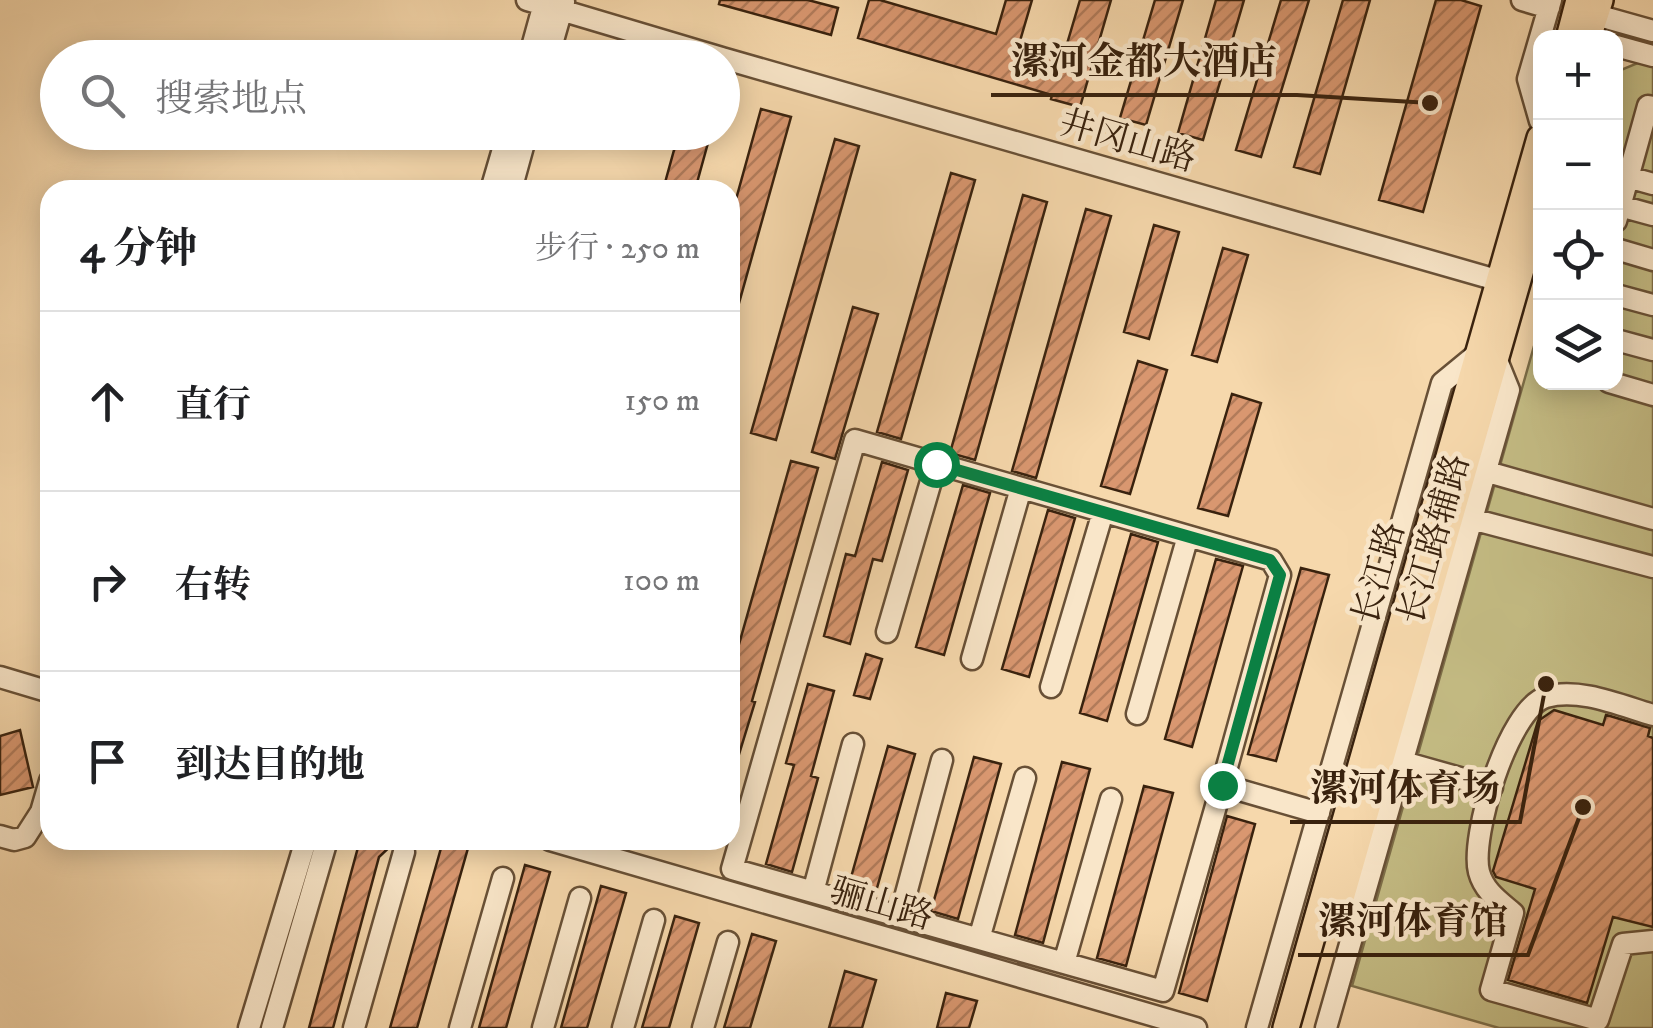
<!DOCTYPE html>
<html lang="zh">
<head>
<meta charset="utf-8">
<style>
	:root { --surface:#fff; --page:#f6f6f6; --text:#202124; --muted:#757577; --line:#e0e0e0 }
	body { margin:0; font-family:"IM FELL DW Pica","Noto Serif SC",serif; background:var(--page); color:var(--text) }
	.controls { position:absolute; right:30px; top:30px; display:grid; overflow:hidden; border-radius:20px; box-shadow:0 5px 25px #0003 }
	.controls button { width:90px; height:90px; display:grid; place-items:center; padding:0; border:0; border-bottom:2px solid var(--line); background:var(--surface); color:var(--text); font:50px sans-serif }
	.stop { position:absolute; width:30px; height:30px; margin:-22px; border:8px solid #0b8043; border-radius:50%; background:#fff }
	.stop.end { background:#0b8043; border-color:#fff; box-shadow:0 2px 10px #0008 }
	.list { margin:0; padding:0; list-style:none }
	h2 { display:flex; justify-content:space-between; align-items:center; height:130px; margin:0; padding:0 40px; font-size:42px }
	h2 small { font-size:32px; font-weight:400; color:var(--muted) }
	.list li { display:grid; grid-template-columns:65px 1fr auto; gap:30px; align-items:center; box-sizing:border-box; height:180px; padding:0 40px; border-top:2px solid var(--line) }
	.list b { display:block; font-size:38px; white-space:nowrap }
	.list em { font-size:32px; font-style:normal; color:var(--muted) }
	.icon { flex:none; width:55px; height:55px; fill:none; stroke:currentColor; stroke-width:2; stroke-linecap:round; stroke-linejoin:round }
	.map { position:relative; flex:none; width:1653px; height:1028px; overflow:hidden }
	.search { position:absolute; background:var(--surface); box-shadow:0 5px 25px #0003; left:40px; top:40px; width:700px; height:110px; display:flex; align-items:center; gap:25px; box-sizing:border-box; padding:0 35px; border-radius:55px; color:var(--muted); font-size:38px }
	.panel { position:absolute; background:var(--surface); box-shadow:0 5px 25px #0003; left:40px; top:180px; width:700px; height:670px; border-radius:30px }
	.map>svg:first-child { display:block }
	.pitch { fill:#c4bc84; stroke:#7e6f49; stroke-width:2.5 }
	.building { fill:url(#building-hatch); stroke:#39220e; stroke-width:2.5 }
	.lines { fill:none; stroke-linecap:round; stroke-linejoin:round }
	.minor-casing { stroke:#685036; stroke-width:25 }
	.major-casing { stroke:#39220e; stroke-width:30 }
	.minor { stroke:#f9e6c9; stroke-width:20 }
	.major { stroke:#f6d8ac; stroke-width:25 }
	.route { stroke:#0b8043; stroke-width:12 }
	.labels { text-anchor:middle; stroke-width:9; stroke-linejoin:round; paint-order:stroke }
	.street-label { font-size:35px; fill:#39220e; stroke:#f9e6c9 }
	.leader { fill:none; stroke:#39220e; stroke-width:4 }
	.callout-dot { fill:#39220e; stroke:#f9e6c9; stroke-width:4 }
	.callout-label { font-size:38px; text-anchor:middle; font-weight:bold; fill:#39220e; stroke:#f9e6c9; stroke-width:9; stroke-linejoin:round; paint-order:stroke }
</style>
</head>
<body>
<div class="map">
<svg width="1653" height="1028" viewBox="0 0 1653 1028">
	<defs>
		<pattern id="building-hatch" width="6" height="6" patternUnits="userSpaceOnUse" patternTransform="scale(2.5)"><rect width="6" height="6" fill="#d99770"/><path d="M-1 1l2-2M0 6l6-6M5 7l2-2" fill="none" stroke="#b17b5a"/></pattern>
	</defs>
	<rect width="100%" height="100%" fill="#f6d8ac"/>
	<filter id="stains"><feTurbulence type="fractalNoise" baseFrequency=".002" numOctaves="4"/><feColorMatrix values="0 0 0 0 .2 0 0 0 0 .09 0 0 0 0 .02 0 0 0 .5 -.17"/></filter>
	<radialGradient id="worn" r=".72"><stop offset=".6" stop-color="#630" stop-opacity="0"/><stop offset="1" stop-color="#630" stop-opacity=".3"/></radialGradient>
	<path class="pitch" d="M1640 62 1653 66V1028H1499L1352 986 1540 325V382H1616V72Z"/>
	<path class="building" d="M720 0H808L838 8 831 35 719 4Z
		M869 0H880L996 34 1006 0H1032L1020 41 1064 54 1080 0H1111L1080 107 1051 99 1052 95 858 38Z
		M1155 0H1183L1146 125 1120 118Z
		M1216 0H1244L1203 140 1178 133Z
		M1281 0H1309L1261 157 1236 150Z
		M1343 0H1370L1320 174 1294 167Z
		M1436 0H1461L1481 6 1423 212 1379 200Z
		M761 109 791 117 734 321 730 320V221Z
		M679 132H711L695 190H663Z
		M835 139 859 146 776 440 751 433Z
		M951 173 975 180 901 439 877 432Z
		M1023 195 1047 202 975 460 950 453Z
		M1086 209 1111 216 1036 478 1012 471Z
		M1154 225 1179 232 1149 339 1124 332Z
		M1223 248 1248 255 1217 362 1192 355Z
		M853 307 878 314 835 459 812 452Z
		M1138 361 1167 370 1130 494 1101 486Z
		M1232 394 1261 403 1228 516 1198 508Z
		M791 461 818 468 752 701 755 702 733 774H730V676Z
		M882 462 908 470 882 561 873 559 850 644 824 636 846 554 855 556Z
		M963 485 990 493 944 655 916 647Z
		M1048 510 1075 518 1029 677 1002 669Z
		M1131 534 1158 542 1107 721 1080 713Z
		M1216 559 1243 566 1192 747 1165 739Z
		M1301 568 1329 575 1276 761 1248 754Z
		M866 654 882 659 870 699 854 695Z
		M808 684 834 691 811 776 818 778 792 872 766 864 794 765 786 763Z
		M1554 710 1603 725 1606 715 1610 716 1650 728 1648 736 1653 738V927L1613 917 1587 1003 1508 980 1535 889 1496 877 1493 871 1538 721Z
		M20 730 33 787 0 795V736Z
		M888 746 915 754 875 895 848 888Z
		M974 757 1001 764 958 919 931 911Z
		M1062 762 1090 769 1043 943 1015 935Z
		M1144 786 1173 793 1126 966 1097 958Z
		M1227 816 1255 824 1207 1001 1179 993Z
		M360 840H397L379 857 333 1028H309Z
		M443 841 468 848 417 1028H390Z
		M525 865 550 872 506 1028H479Z
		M601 886 626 893 587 1028H561Z
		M675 916 699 923 669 1028H642Z
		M752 934 776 941 750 1028H724Z
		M845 971 876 980 862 1028H829Z
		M946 993 977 1001 969 1028H937Z"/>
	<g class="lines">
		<defs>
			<path id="minor" d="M527 0 722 58
				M1522 0 1549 8
				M1583 18 1596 15 1653 31
				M1616 46 1653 56
				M529 58 545 0
				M548 58 564 2
				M722 58 1514 285
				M1540 121 1528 79 1551 0
				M1628 177 1653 184
				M491 190 508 132
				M511 190 527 132
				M1620 206 1653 215
				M1616 221 1648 106 1653 107
				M1616 249 1653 260
				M1616 295 1653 305
				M1616 340 1653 350
				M1609 382 1653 395
				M1477 469 1653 519
				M1464 517 1653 567
				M887 632 936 464
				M972 659 1021 488
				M0 677 50 692
				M1051 687 1103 512
				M1137 714 1188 536
				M1653 715C1622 706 1579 687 1546 697 1508 709 1470 837 1479 872 1484 891 1499 901 1513 913L1491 990 1598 1020 1623 944 1653 941
				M1403 762 1492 787
				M1222 785 1163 991 732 869 855 440 1271 560 1280 575 1222 785 1319 813
				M0 836 14 840 25 837 41 812 50 781
				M550 840 1196 1028
				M813 892 853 744
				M900 916 942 760
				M979 939 1025 778
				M1064 963 1111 799
				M249 1028 306 840
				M272 1028 327 840
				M354 1028 404 852
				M460 1028 503 878
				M543 1028 580 898
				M623 1028 654 920
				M703 1028 728 942
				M1257 1028 1442 383 1476 355
				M1326 1028 1509 390 1496 358"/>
			<path id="major" d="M1569 38 1579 0
				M1588 38 1600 0
				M1341 898 1540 203
				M1286 1028 1540 138"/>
		</defs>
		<use href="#minor" class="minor-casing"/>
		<use href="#major" class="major-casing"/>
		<use href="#minor" class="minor"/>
		<use href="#major" class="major"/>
	</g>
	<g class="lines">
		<path class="route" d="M936 464 1270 560 1280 575 1222 785"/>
	</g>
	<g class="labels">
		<g class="street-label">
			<text transform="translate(1128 140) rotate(16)" y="12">井冈山路</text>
			<text transform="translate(1433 539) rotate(-74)" y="12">长江路辅路</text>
			<text transform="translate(1378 573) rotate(-74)" y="12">长江路</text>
			<text transform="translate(882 903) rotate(16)" y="12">骊山路</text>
		</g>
	</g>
	<path class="leader" d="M1430 103L1297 95H991M1546 684L1520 822H1290M1583 807L1528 955H1298"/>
	<g class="callout-dot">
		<circle cx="1430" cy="103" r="10"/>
		<circle cx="1546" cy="684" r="10"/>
		<circle cx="1583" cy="807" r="10"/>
	</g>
	<g class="callout-label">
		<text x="1144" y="74">漯河金都大酒店</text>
		<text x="1405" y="801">漯河体育场</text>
		<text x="1413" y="934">漯河体育馆</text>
	</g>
	<rect width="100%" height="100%" filter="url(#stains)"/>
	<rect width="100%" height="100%" fill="url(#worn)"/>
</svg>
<div class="controls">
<button>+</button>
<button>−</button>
<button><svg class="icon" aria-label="locate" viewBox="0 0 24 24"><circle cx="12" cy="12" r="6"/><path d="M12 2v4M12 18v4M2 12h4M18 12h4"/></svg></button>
<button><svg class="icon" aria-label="layers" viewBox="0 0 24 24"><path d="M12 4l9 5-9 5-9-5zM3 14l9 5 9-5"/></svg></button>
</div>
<div class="stop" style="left:936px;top:464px"></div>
<div class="stop end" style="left:1222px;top:785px"></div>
<div class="search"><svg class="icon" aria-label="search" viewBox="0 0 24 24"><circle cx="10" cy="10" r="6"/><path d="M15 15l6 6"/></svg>搜索地点</div>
<section class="panel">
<h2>4 分钟<small>步行 · 250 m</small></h2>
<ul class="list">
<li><svg class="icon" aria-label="ahead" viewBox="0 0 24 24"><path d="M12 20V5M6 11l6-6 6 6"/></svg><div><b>直行</b></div><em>150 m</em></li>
<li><svg class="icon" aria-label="right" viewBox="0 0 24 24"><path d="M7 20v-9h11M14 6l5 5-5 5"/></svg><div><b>右转</b></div><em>100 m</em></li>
<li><svg class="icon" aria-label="arrive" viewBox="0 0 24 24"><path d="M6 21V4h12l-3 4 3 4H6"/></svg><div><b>到达目的地</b></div></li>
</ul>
</section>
</div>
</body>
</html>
